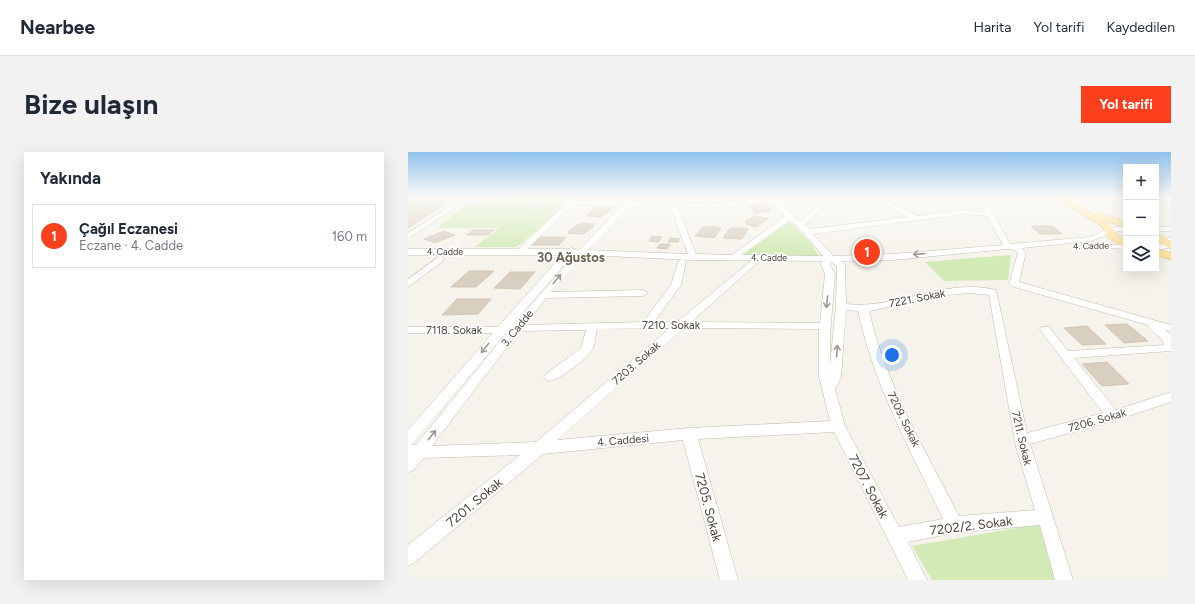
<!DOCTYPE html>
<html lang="tr">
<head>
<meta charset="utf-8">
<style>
	:root { --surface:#fff; --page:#f2f2f3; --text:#1f2937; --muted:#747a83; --line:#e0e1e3; --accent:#fc3f1d }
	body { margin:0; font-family:Figtree,sans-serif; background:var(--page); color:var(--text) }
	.controls { position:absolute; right:12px; top:12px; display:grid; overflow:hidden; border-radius:0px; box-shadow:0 4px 16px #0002 }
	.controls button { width:36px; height:36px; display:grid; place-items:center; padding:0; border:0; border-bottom:1px solid var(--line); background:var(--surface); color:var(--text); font:20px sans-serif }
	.you { position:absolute; left:484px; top:203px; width:14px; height:14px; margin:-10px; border:3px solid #fff; border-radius:50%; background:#1a73e8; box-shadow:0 0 0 6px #1a73e833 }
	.badge { display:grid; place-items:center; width:26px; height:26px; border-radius:50%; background:var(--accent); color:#fff; font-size:13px; font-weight:700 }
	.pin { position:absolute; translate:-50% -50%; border:2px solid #fff; box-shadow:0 1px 4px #0006 }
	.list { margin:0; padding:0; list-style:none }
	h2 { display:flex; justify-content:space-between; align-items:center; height:52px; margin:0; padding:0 16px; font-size:17px }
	h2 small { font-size:13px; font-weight:400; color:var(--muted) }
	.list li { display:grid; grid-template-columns:26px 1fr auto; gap:12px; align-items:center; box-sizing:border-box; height:64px; margin:0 8px 8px; padding:0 8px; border:1px solid var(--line); border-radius:0px }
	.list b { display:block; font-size:15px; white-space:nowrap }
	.list p { margin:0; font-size:13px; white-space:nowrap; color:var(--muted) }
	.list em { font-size:13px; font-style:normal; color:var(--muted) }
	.icon { flex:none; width:22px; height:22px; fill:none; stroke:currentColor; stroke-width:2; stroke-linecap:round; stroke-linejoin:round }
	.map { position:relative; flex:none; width:763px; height:428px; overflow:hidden; border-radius:0px }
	header { display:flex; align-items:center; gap:24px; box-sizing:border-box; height:56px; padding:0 20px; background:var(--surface); border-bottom:1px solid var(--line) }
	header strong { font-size:19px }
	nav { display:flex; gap:22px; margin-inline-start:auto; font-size:14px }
	.intro { display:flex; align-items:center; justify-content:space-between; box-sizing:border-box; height:96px; padding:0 24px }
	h1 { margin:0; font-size:28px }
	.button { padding:10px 18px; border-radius:0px; background:var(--accent); color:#fff; font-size:14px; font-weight:700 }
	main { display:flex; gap:24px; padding:0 24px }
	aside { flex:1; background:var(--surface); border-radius:0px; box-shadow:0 4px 16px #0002 }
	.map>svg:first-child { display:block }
	.green { fill:#d2eab5 }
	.building { fill:#d8cfc1; stroke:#d3c7b4 }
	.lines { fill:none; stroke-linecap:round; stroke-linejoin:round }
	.minor-casing { stroke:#c2bbae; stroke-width:1 }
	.major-casing { stroke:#e6c16a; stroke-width:1 }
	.minor { fill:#fff; fill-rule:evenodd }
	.major { fill:#ffe39c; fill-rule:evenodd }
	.oneway { stroke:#9c9892 }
	.labels { text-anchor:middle; stroke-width:3.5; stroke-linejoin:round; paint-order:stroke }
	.far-street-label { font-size:9px; fill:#4b4439; stroke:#fff }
	.street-label { font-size:11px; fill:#4b4439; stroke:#fff }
	.far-district-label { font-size:13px; font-weight:bold; fill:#6e6250; stroke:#fff }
	.near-street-label { font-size:13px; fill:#4b4439; stroke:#fff }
</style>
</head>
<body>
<header>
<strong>Nearbee</strong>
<nav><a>Harita</a><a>Yol tarifi</a><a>Kaydedilen</a></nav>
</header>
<div class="intro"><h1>Bize ulaşın</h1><a class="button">Yol tarifi</a></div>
<main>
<aside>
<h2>Yakında<small></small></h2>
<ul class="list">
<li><span class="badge">1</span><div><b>Çağıl Eczanesi</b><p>Eczane · 4. Cadde</p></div><em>160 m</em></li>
</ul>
</aside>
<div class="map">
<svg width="763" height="428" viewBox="0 0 763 428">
	<rect width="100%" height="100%" fill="#f6f3ec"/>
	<path class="green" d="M115 45H157V53L109 95H67L91 76H29L61 51Z
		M380 68 404 92 410 103 405 105 340 104 335 102Z
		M603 103 600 128 536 129 517 110Z
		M631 372 647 428H524L504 394Z"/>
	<path class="building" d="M20 45H48L0 76V49Z
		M277 45H290L299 46 292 51H276L274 49Z
		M127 50H137L140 51 128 56H121L119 54Z
		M353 52 363 57 360 58 362 59 347 61 341 55Z
		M190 55 203 56 201 59 193 65 179 64 182 60Z
		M346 64 360 66 358 67H360L348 75 338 72 339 71 337 70Z
		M173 71 186 72 185 75 175 82 160 81 163 77Z
		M303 74 313 76 306 86 287 84 295 75Z
		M623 74H645L654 82H632Z
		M322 76H330L340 77 334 87 315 86Z
		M65 78H86L80 83H59Z
		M36 79 47 83 27 91 16 87Z
		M244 84 254 85 250 90 241 89Z
		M129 85H158L151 93H120Z
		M262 86 272 87 270 90H260Z
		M252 92H262L259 97 249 96Z
		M61 119H86L68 135H43Z
		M102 120H127L112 137 86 136Z
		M49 147H83L70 162 34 163Z
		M719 172 740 189 716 191 697 173Z
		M679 174 698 192 674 193 656 176Z
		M699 210 721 232 694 234 674 212Z"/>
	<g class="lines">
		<defs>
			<path id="minor" d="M57 45H65L0 86V81Z
				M159 45H165V49H218L222 45H229L225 50 302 52 357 45H390L387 47 368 48 392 69 420 45H427L396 73 402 77 500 65 465 45H473L509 64 556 58 577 60 568 45H576L602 92 682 85 702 76 718 74V78L707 80 683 89 614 96 618 100 611 130 763 173V179L758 178 763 183V199L666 206 708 258 763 240V250L705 269 622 292 665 428H647L632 373 546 381 500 390 519 428H500L426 280 290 287 330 428H312L275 288 135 302 6 411 0 414V393L112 303 15 306 5 319 0 320V278L85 181H0V175H90L154 103H0V97H110L158 52ZM360 49 377 64 324 103 288 102 269 54 302 56ZM164 53 214 54 171 98 164 96 160 97H119ZM222 54H262L280 102 180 98ZM556 62 579 64 595 93 485 102 425 104 405 82ZM382 68 397 82 415 104 334 103ZM599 97H605L610 101 601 132 603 134 740 173C742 181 754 182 756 193L660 199 641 175H633L632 177 633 179 695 261 619 281 588 138C538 125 488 158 438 152L437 113 433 109 485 108ZM164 103H167L104 174 8 293H3ZM176 103 285 108 414 109 413 112 417 122 412 171 283 170 347 113 348 111 344 108 269 170H246L273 133 278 110 274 107 270 110 263 133 235 170 117 173 138 146 235 144 240 141 235 138 143 140ZM423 110 429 114 428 154 422 213V183L427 122 421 112ZM562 141 581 143 608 295 627 358 551 364C517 298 478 232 461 159L539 143ZM438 158 450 159C466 233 503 299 535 367L491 375 437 274 427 237 433 225ZM262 176 128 290 24 294 111 179 178 178 173 196 138 222 136 225 138 228 142 229C154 226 179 207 185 196 188 191 187 184 189 177ZM276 176 411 177V224L422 269 281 276 149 288Z
				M547 45H553L556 50 571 56 568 58 551 52Z
				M748 75H763V79H748Z
				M760 86H763V93L760 96 748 98V94L754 92Z
				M675 91 718 93V97L678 95 674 93Z
				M32 104 35 105V109L0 135V127Z"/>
			<path id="major" d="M644 45H654L687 63 691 60 718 70V76L696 68C706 76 706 81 718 89V96L700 86 695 76 690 72Z
				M748 81 763 89V97L748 88Z
				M748 97 763 101V108L748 103Z"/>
		</defs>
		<use href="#minor" class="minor-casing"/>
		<use href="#major" class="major-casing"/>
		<use href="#minor" class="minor"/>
		<use href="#major" class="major"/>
	</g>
	<defs><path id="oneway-shaft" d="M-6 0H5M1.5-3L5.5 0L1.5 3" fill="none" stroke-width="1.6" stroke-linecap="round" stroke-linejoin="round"/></defs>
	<g class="oneway">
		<use href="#oneway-shaft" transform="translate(511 102) rotate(176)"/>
		<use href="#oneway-shaft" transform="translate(149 127) rotate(-50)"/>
		<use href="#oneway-shaft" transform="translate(419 150) rotate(96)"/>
		<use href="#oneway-shaft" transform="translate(77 196) rotate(129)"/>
		<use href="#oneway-shaft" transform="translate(429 199) rotate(-86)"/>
		<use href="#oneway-shaft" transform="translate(24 283) rotate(-52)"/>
	</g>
	<linearGradient id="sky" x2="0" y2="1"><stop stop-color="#8fc1ec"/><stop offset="0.43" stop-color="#fbfaf6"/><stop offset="1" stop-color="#fbfaf6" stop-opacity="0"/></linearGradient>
	<rect width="763" height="105" fill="url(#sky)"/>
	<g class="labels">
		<g class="far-street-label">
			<text transform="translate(683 94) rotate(-1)" y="3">4. Cadde</text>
			<text x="37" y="103">4. Cadde</text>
			<text x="361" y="109">4. Cadde</text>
		</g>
		<g class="street-label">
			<text transform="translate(509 146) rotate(-11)" y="4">7221. Sokak</text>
			<text x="263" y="177">7210. Sokak</text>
			<text transform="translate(109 176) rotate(-51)" y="4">3. Cadde</text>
			<text x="46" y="182">7118. Sokak</text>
			<text transform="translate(228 211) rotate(-41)" y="4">7203. Sokak</text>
			<text transform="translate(496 267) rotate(64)" y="4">7209. Sokak</text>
			<text transform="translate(689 268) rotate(-16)" y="4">7206. Sokak</text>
			<text transform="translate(614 286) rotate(77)" y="4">7211. Sokak</text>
			<text transform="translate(215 288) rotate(-5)" y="4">4. Caddesi</text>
		</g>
		<g class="far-district-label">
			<text x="163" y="110">30 Ağustos</text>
		</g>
		<g class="near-street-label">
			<text transform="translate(461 334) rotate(62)" y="5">7207. Sokak</text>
			<text transform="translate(66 350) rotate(-40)" y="5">7201. Sokak</text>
			<text transform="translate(301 355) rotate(75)" y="5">7205. Sokak</text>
			<text transform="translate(563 373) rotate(-7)" y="5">7202/2. Sokak</text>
		</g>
	</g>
</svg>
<div class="controls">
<button>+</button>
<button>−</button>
<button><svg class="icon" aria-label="layers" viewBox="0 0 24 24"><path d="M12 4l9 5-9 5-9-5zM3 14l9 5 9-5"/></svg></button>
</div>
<div class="you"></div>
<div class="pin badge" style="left:459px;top:100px">1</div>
</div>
</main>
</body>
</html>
